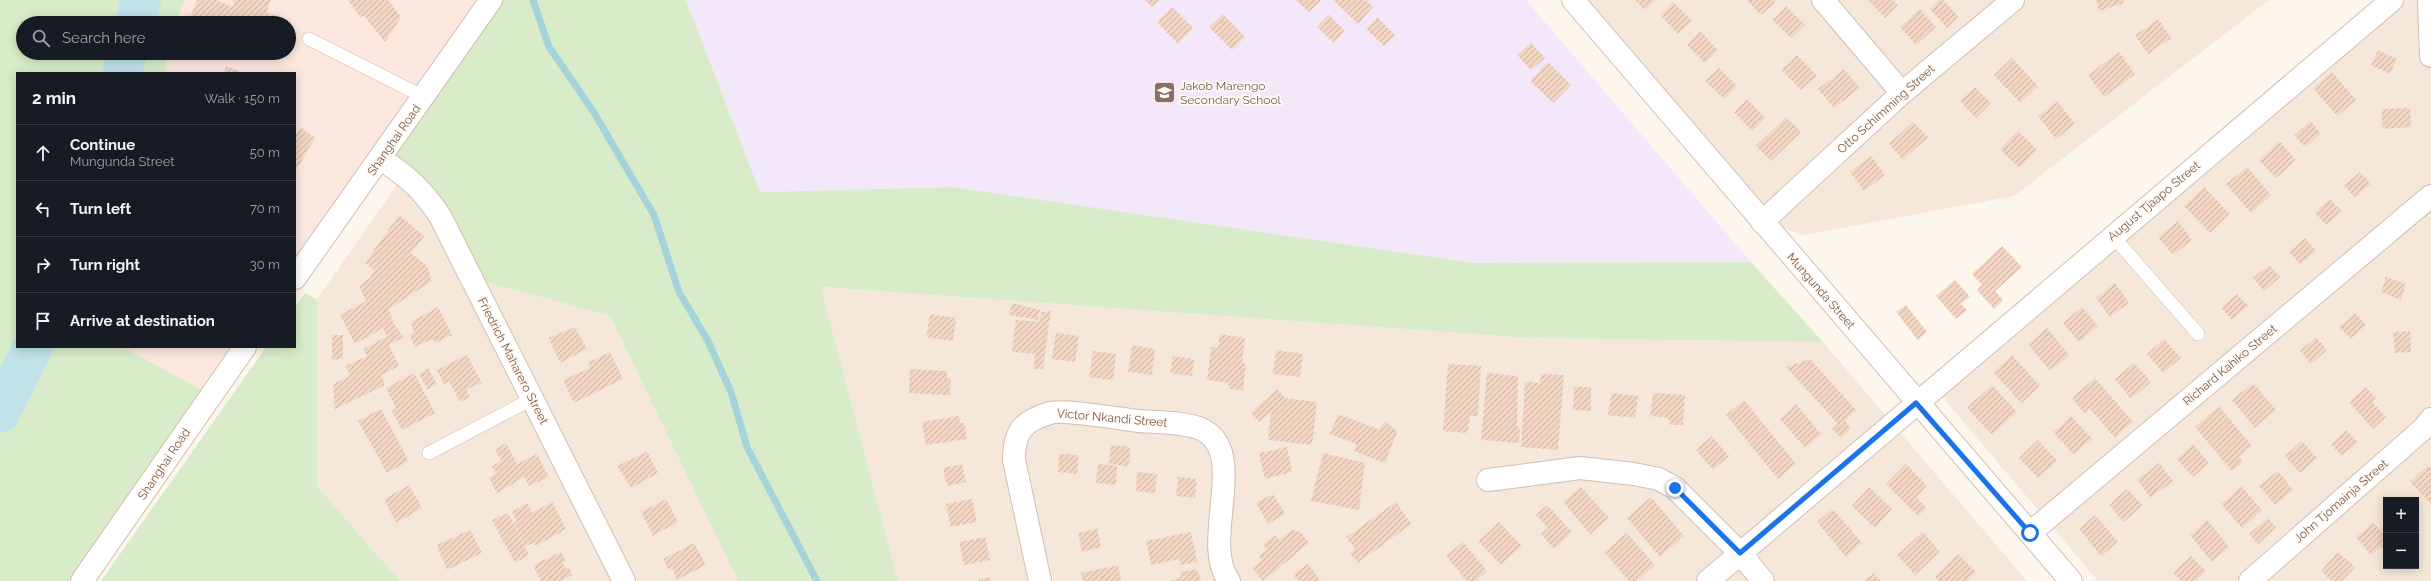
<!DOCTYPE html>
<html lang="en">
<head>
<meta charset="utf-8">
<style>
	:root { --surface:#171b24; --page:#20242c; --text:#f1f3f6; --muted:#9ea1a6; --line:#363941 }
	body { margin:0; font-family:Raleway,sans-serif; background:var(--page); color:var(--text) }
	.controls { position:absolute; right:12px; bottom:12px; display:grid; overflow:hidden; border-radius:0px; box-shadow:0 2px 10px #0003 }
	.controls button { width:36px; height:36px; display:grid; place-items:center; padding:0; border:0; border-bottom:1px solid var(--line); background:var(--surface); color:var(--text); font:20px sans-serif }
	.stop { position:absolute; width:12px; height:12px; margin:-9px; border:3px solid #1a73e8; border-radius:50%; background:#fff }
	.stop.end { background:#1a73e8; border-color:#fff; box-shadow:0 1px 4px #0008 }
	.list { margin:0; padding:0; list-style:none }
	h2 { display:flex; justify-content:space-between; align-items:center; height:52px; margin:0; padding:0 16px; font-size:17px }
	h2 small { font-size:13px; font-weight:400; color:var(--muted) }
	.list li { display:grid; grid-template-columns:26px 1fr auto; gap:12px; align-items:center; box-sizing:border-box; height:56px; padding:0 16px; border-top:1px solid var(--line) }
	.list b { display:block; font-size:15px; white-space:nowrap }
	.list p { margin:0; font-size:13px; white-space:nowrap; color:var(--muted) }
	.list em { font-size:13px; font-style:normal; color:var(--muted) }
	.icon { flex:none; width:22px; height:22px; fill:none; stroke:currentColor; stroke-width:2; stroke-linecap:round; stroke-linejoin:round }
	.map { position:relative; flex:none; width:2431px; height:581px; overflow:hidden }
	.search { position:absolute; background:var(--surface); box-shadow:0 2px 10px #0003; left:16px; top:16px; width:280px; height:44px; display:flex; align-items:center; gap:10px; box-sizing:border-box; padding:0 14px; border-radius:22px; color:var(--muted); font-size:15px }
	.panel { position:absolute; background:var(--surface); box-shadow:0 2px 10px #0003; left:16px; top:72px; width:280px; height:276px; border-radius:0px }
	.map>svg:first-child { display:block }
	.residential { fill:#f5e8da; fill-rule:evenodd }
	.commercial { fill:#fde8e0 }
	.education { fill:#f3e8fa }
	.green { fill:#d8ecc9 }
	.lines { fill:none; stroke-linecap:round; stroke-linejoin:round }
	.stream { stroke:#a5d3da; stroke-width:7 }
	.river { stroke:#bfe3e8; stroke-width:40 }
	.building { fill:url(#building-hatch) }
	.service-casing { stroke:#d1beb0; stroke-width:14 }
	.minor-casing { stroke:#d1beb0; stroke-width:24 }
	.tertiary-casing { stroke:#d1beb0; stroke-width:24 }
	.service { stroke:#fff; stroke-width:13 }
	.minor { stroke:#fff; stroke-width:22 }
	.tertiary { stroke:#fff; stroke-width:22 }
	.route { stroke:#1a73e8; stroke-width:5 }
	.labels { text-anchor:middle; stroke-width:3.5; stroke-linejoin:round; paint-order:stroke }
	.education-label { font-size:12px; fill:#785e54; stroke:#fffaf3; text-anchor:start }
	.street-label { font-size:12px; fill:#7a5c4d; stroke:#fffaf3 }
</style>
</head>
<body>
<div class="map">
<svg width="2431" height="581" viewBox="0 0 2431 581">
	<defs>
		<pattern id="building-hatch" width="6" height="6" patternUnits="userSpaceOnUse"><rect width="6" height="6" fill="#f3d5c3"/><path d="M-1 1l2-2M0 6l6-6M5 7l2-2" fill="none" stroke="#cab0a1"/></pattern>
	</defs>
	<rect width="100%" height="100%" fill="#fdf6ec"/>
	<path class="residential" d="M1573 0H2269L2014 196 1804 235 1762 222Z
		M2392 0H2431V581H2098L1934 387ZM2386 500H2416V566H2386Z
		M404 175 472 278 610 316 738 581H400L317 486V299Z
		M821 287 1530 338 1823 342 2027 581H898Z"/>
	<path class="commercial" d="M185 0H491L295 278V73H165L168 53H289V23H175Z
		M123 347H245L211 395Z"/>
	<path class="education" d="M686 0H1526L1751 262 1474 263 952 187 760 192Z"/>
	<path class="green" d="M0 0H139L133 23H23V53H125L120 73H17V347H30L0 408Z
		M141 0H185L175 23H135Z
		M491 0H686L760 192 952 187 1474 263 1751 262 1823 342 1530 338 821 287 898 581H738L610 316 471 278 440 216 381 159Z
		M127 53H168L165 73H122Z
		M305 293 317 299V486L400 581H101L266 347H295V307Z
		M33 347H123L211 395 80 581H0V413Z"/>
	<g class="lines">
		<path class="stream" d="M533 0 549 47 593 111 654 215 679 292 708 341 731 392 747 447 817 581"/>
		<path class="river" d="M135 23 141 0
			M122 73 127 53
			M0 413 33 347"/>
	</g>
	<path class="building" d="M197 0H216L233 7 234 0H271L266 13 278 16 276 23H188Z
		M348 0H388L401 17 385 42 364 16 360 17Z
		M1145 0H1159L1152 7Z
		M1296 0H1321L1309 12Z
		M1333 0H1366L1373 7 1358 24Z
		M1635 0H1655L1645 10Z
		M1747 0H1773L1775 2 1761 15Z
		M1868 0H1893L1898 5 1885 18Z
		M1939 0H1943L1959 17 1947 28 1930 9Z
		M2096 0H2123L2124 3 2099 11Z
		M1673 2 1692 21 1678 34 1660 15Z
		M1786 6 1805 25 1791 38 1773 20Z
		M1172 7 1193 28 1178 44 1157 22Z
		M1920 9 1936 27 1916 45 1900 27Z
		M1223 14 1245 37 1232 50 1209 27Z
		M1329 15 1345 31 1334 43 1317 27Z
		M1377 17 1395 35 1384 46 1366 29Z
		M2158 19 2171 38 2148 54 2135 35Z
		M1700 31 1718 50 1705 63 1687 45Z
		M1531 43 1545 58 1531 70 1517 55Z
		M2378 50 2397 59 2390 74 2371 65Z
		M2119 52 2135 74 2104 97 2088 75Z
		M1797 55 1817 76 1801 90 1781 70Z
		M2012 58 2038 86 2020 103 1994 75Z
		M1548 62 1571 85 1553 103 1530 81Z
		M226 66 243 73H224Z
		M1719 68 1737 86 1724 99 1705 81Z
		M1844 69 1860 88 1834 108 1818 89Z
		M2332 72 2356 100 2337 116 2313 88Z
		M1975 87 1991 103 1976 118 1960 101Z
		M1747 99 1765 118 1752 131 1734 112Z
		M2057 101 2075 124 2056 139 2038 116Z
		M2410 108 2411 127 2383 129 2381 109Z
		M1786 117 1801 132 1771 161 1756 146Z
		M2310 121 2321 133 2306 147 2294 136Z
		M1913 122 1928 137 1903 160 1889 144Z
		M300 127 315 138 295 172V135Z
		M2018 131 2037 150 2019 168 2000 149Z
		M2279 141 2296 160 2276 178 2259 160Z
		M1871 156 1885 175 1864 191 1850 172Z
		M2247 167 2271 195 2251 213 2226 184Z
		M2360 172 2371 184 2355 198 2344 186Z
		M2204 187 2230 214 2210 233 2184 206Z
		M2330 199 2342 211 2326 225 2315 213Z
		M399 215 424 236 411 253 427 266 432 281 389 309 393 323 404 337 389 345 399 366 381 375 385 385 335 409 333 384 350 376 346 366 367 356 364 349 387 336 383 328 355 344 340 315 366 301 359 286 370 278 374 270 365 263Z
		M2178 221 2192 240 2173 255 2158 237Z
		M2305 238 2316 251 2300 264 2289 252Z
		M2002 246 2022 267 1995 291 2003 300 1994 309 1977 290 1982 285 1972 274Z
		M2269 265 2280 277 2264 291 2253 278Z
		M2386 277 2406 284 2401 300 2381 292Z
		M1955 280 1970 297 1961 304 1967 310 1956 319 1936 296Z
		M2115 283 2129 303 2110 317 2096 298Z
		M2237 294 2248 306 2232 320 2221 308Z
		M1012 303 1040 310 1038 320 1009 315Z
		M1906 305 1927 332 1918 340 1896 312Z
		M438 307 452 335 435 343 433 339 415 347 409 335 414 332 411 322Z
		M2082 307 2098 326 2079 342 2063 323Z
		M1051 311 1043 369H1033L1035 354 1012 352 1016 320 1039 322 1042 312Z
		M2355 313 2366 325 2351 339 2339 327Z
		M930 314 956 318 953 341 926 337Z
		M575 327 587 349 560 363 549 338Z
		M2047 328 2069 355 2050 371 2028 344Z
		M2410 331 2411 352 2395 353 2393 332Z
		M1056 333 1079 336 1075 362 1052 359Z
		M1220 334 1245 338 1242 363 1246 364 1243 390 1229 389V383L1207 380 1211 347 1218 348Z
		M332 335H343V358L332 360Z
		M2316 337 2327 350 2311 364 2300 351Z
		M2164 339 2181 358 2163 373 2147 354Z
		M1132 345 1155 349 1152 375 1128 372Z
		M1276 350 1303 354 1300 377 1273 374Z
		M1093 351 1116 354 1113 380 1089 377Z
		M610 352 623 379 574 403 563 380 590 368 589 362Z
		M467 355 482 383 466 389 470 397 460 402 449 381 444 384 437 370Z
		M2012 355 2040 386 2021 403 1993 372Z
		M1173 356 1194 359 1192 376 1170 373Z
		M1810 359 1856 410 1845 421 1851 428 1841 438 1832 429 1838 424 1786 367Z
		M2134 363 2151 382 2131 399 2115 379Z
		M1448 364 1481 366 1478 416H1470L1468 433 1443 431Z
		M428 368 437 384 428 390 419 374Z
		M910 369 947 371V378H951L950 395 909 393Z
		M414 373 435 413 402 430 392 411 396 408 386 388Z
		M1487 373 1518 376 1517 426 1520 428 1519 443 1481 440Z
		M1541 374 1564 375 1558 450 1521 447 1525 382 1540 383Z
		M2095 378 2133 422 2115 438 2090 409 2085 414 2072 398Z
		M2253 383 2276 410 2255 428 2232 400Z
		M1992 385 2017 412 1992 435 1967 408Z
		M1574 387H1591V411L1573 410Z
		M2366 387 2376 398 2372 402 2386 417 2373 429 2349 402Z
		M1277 389 1285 398 1317 402 1312 445 1268 440 1271 412 1259 422 1251 413Z
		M1611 393 1638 396 1635 418 1608 415Z
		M1653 393 1685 395 1683 425H1670L1668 418 1650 416Z
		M1744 400 1796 464 1778 479 1726 415Z
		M1796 404 1821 434 1805 448 1780 419Z
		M2219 406 2252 446 2239 457 2243 462 2232 471 2195 427Z
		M381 409 409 461 387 473 358 421Z
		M1338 414 1378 429 1386 421 1397 432 1385 463 1354 451 1356 444 1330 434Z
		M959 416 960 423H964L967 439 926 445 922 422Z
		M2071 416 2092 439 2074 455 2053 432Z
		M2346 430 2358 442 2342 456 2331 444Z
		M1712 436 1729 456 1713 470 1696 450Z
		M2038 440 2057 461 2038 478 2019 458Z
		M2302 441 2317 458 2300 473 2285 456Z
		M506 443 517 464 537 454 549 477 529 486 524 477 497 493 489 478 496 473 492 467 501 460 495 449Z
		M2193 444 2209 463 2193 477 2177 459Z
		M1111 445 1130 447 1129 466 1109 464Z
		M1287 447 1292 472 1265 479 1259 453Z
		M647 452 658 473 631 488 617 466Z
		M1323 453 1365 463 1359 510 1311 501Z
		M1059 454 1079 455 1077 474 1058 472Z
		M2159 463 2173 481 2151 498 2137 480Z
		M962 464 966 482 947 486 943 468Z
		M1098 464 1117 466 1116 485 1096 483Z
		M1906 464 1927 486 1916 497 1927 508 1918 516 1886 484Z
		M2428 465 2431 469V504L2410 482Z
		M2278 471 2293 490 2275 505 2259 486Z
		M1137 472 1157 474 1155 493 1136 491Z
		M1178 477 1197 479 1195 498 1176 496Z
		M409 485 422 508 396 523 384 499Z
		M2241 486 2262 510 2242 528 2221 504Z
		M1581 487 1609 518 1590 534 1563 502Z
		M1869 487 1892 509 1875 528 1852 506Z
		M2127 489 2142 505 2124 522 2109 505Z
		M1273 494 1285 514 1268 524 1256 503Z
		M1651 497 1684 536 1660 557 1627 518Z
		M666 499 678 522 653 536 641 512Z
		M972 499 977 522 951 527 946 504Z
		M552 502 566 529 536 546 534 543 525 546 514 523 517 521 512 512 527 503 532 513Z
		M1396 502 1411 524 1358 563 1350 553 1355 549 1346 537Z
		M1547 505 1572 532 1554 549 1541 534 1548 528 1536 515Z
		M1833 509 1862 543 1846 557 1817 522Z
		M508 513 529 555 515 563 492 520Z
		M2095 515 2118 542 2101 556 2079 529Z
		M2268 518 2276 528 2258 544 2249 534Z
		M2207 520 2229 547 2212 562 2190 535Z
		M1499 522 1522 546 1501 565 1478 541Z
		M2373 522 2386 537V543L2371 555 2356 537Z
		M1097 529 1101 547 1082 552 1078 533Z
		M470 530 482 553 447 570 437 545Z
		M1292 530 1300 532 1309 543 1263 581 1252 568 1262 560 1259 556 1267 549 1263 545 1275 535 1279 540Z
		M1191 532 1197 562 1181 565 1179 559 1151 565 1146 541Z
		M1923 532 1940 552 1915 575 1897 555Z
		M1627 533 1655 565 1637 581H1629L1604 552Z
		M985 537 990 560 964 565 959 542Z
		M1463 542 1487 571 1476 581H1467L1446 556Z
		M694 543 706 565 677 580 672 568 669 570 663 559Z
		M561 552 566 561 562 562 566 569 569 567 572 575 561 581H541L533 565Z
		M2338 552 2355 567 2342 581H2332L2321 571Z
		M1958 554 1976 572 1967 581H1939L1935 577Z
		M2191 556 2206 571 2196 581H2181L2173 573Z
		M1308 564 1321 581H1299L1293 574Z
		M1118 565 1121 581H1083L1081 573Z
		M1197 569 1201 581H1169L1181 577 1180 572Z
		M1874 573 1881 581H1864Z
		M991 577V581H978V580Z"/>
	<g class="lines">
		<defs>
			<path id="service" d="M309 39 424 97
				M2113 236 2198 334
				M429 453 532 399"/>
			<path id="minor" d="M1823 0 1902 93
				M2429 0 2431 56
				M381 159C408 177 422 189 440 216L624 581
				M1762 222 1902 93 2013 0
				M1488 480 1580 468 1634 474 1659 479 1675 488 1740 553 1763 581
				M2030 533 2431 196
				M1040 581 1014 460C1014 431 1023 421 1050 413 1061 409 1122 419 1138 421 1155 422 1188 422 1203 430 1249 454 1200 542 1229 581
				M1708 581 2392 0
				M2250 581 2423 429 2431 419"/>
			<path id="tertiary" d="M1573 0 2071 581
				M295 278 491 0
				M82 581 245 347"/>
		</defs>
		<use href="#service" class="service-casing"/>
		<use href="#minor" class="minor-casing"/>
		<use href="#tertiary" class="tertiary-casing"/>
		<use href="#service" class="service"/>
		<use href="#minor" class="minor"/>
		<use href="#tertiary" class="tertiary"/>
	</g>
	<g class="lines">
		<path class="route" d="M1675 488 1740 553 1916 403 2030 533"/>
	</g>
	<defs>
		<symbol id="school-square" viewBox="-11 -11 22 22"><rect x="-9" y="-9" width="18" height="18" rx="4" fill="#8d6e63" stroke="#fffaf3"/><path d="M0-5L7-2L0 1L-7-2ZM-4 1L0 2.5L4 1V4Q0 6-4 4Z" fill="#fff"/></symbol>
	</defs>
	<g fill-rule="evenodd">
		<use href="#school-square" x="1152" y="80" width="25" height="25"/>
	</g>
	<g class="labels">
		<g class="education-label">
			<text x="1180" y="90">Jakob Marengo<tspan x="1180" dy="14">Secondary School</tspan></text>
		</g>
		<g class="street-label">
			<text transform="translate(1886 109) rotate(-42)" y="4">Otto Schimming Street</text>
			<text transform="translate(394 140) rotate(-55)" y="4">Shanghai Road</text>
			<text transform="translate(2154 201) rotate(-40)" y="4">August Tjaapo Street</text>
			<text transform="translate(1821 291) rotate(49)" y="4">Mungunda Street</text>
			<text transform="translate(513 361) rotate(63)" y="4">Friedrich Maharero Street</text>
			<text transform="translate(2230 365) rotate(-40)" y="4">Richard Kahiko Street</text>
			<text transform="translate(1112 418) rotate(5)" y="4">Victor Nkandi Street</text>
			<text transform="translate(164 464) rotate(-56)" y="4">Shanghai Road</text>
			<text transform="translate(2341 501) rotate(-41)" y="4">John Tjomainja Street</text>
		</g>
	</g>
</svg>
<div class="controls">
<button>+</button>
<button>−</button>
</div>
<div class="stop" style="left:2030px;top:533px"></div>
<div class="stop end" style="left:1675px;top:488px"></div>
<div class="search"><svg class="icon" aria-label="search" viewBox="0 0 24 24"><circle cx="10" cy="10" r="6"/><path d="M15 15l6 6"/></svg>Search here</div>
<section class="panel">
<h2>2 min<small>Walk · 150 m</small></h2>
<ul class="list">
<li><svg class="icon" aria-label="ahead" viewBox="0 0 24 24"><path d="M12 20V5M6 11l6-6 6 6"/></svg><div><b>Continue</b><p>Mungunda Street</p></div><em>50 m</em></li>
<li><svg class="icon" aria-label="left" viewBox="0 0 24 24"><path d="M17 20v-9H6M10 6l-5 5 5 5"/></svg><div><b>Turn left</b></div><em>70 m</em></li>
<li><svg class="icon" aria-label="right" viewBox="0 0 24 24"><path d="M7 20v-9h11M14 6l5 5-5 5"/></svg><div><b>Turn right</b></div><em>30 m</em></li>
<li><svg class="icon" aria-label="arrive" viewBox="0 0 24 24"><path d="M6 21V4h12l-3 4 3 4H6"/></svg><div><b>Arrive at destination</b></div></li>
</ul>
</section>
</div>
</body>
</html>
